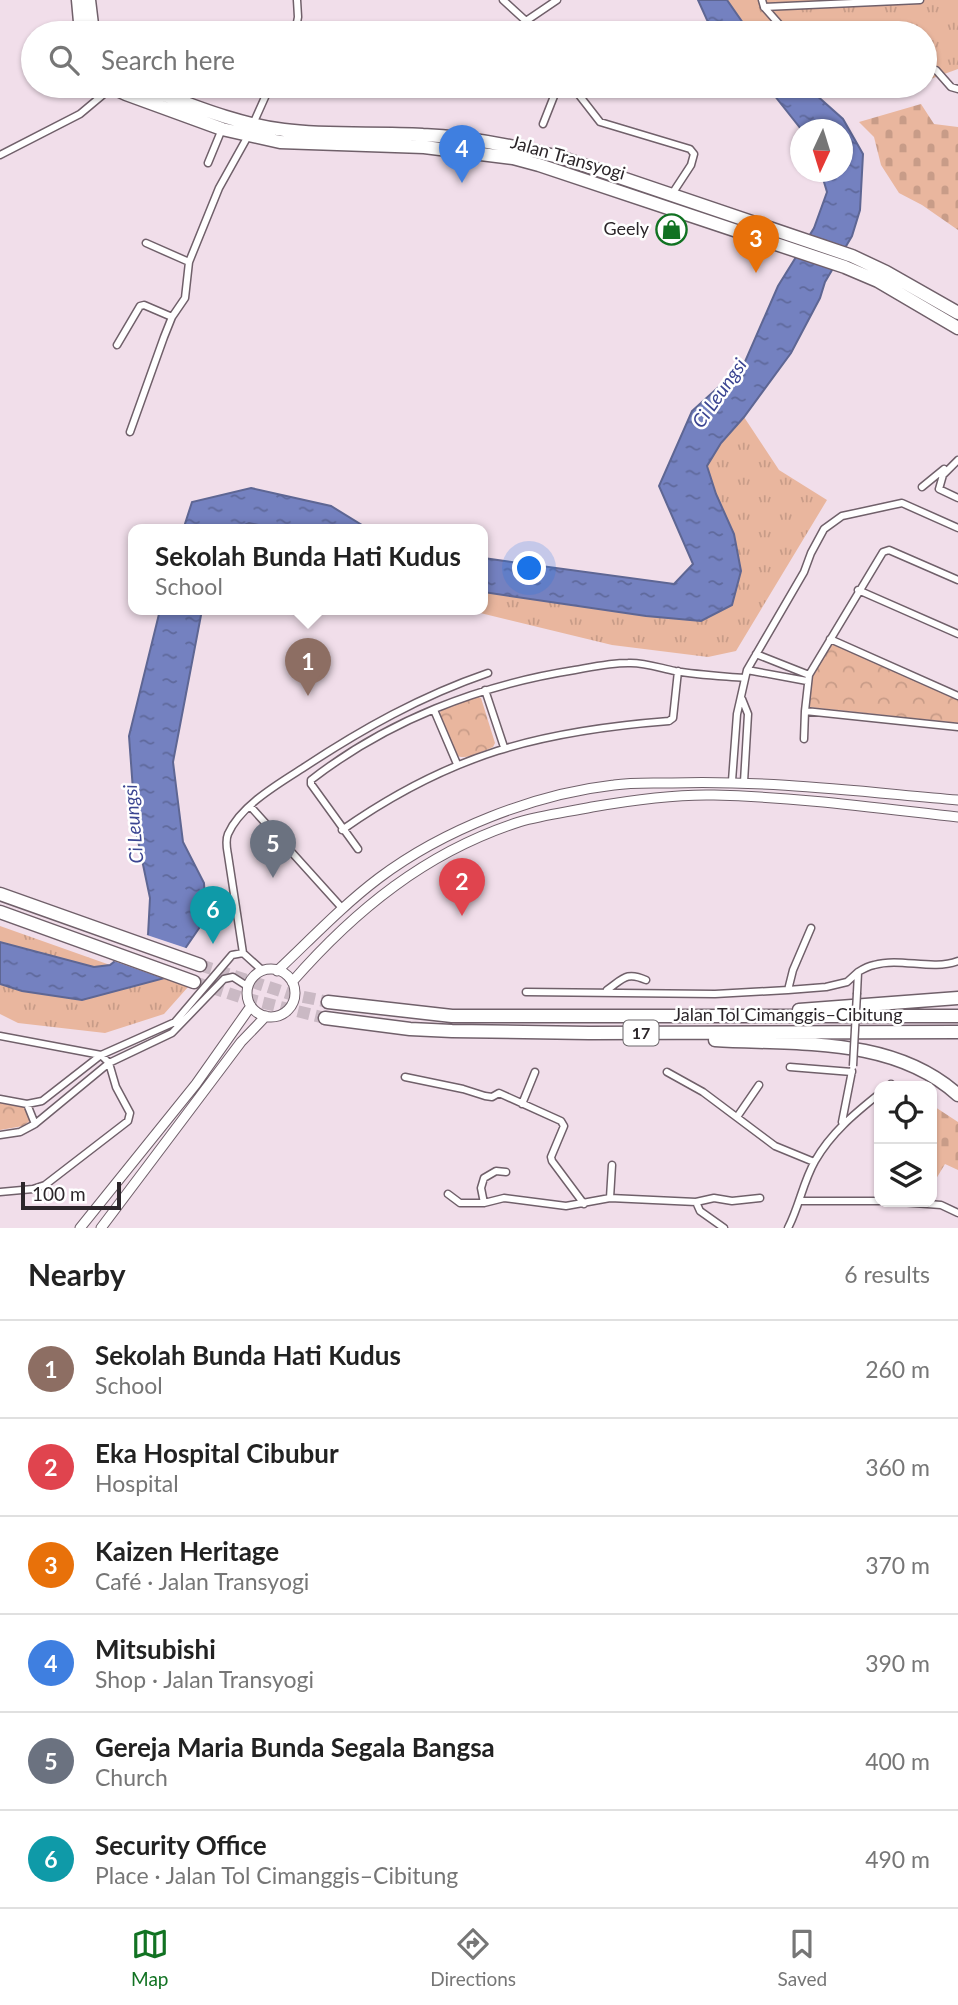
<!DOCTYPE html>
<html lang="en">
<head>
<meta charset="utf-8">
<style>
	:root { --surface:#fff; --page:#f2f2f2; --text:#222; --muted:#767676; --line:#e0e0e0; --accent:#117222 }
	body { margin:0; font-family:Lato,sans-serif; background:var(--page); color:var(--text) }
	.controls { position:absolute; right:21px; bottom:21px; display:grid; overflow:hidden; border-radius:14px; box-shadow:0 2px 5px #0004 }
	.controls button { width:63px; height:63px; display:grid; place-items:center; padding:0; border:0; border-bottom:2px solid var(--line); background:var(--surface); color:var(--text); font:35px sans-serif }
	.compass { position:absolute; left:790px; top:119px; width:63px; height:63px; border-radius:50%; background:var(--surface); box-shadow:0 2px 5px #0004; rotate:184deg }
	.scale { position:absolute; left:21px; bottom:18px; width:100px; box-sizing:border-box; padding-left:7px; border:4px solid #2c262a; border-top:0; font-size:19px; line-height:24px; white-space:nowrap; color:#2c262a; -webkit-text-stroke:5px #fff; paint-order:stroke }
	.you { position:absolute; left:530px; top:569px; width:24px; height:24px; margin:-18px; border:5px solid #fff; border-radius:50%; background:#1a73e8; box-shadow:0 0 0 10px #1a73e833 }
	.badge { display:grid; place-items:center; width:46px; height:46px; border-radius:50%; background:var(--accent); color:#fff; font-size:23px; font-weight:700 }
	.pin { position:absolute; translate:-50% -58px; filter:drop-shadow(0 2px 4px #0008) }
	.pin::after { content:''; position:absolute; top:37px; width:24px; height:21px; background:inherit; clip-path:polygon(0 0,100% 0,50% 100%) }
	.popup { position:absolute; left:128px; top:524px; width:360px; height:91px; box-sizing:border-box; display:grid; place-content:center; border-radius:14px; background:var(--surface); filter:drop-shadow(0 2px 5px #0005); font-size:23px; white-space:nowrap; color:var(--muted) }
	.popup b { font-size:26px; color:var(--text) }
	.popup::after { content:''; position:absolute; left:50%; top:100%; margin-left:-14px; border:14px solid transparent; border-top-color:var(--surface) }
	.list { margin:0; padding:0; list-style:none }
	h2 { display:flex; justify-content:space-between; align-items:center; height:91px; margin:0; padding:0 28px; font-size:30px }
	h2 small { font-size:23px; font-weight:400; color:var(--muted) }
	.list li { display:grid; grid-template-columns:46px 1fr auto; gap:21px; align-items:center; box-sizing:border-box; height:98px; padding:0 28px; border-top:2px solid var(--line) }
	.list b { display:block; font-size:26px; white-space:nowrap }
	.list p { margin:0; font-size:23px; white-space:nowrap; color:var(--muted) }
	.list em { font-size:23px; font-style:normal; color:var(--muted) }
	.icon { flex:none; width:38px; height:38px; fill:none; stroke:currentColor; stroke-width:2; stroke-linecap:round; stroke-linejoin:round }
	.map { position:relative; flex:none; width:958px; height:1228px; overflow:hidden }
	.search { position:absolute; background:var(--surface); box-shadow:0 2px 5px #0004; left:21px; right:21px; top:21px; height:77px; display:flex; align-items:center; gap:18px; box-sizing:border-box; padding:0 24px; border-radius:38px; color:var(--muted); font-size:26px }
	.sheet { height:679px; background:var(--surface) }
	nav { display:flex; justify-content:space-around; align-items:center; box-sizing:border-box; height:98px; border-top:2px solid var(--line); background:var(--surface); font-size:19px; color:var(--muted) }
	nav a { display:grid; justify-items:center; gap:4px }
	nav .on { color:var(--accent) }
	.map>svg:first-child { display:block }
	.grass { fill:url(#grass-tufts) }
	.cemetery { fill:url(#cemetery-stones) }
	.park { fill:url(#park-crowns) }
	.water { fill:url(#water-ripples); stroke:#5e6693; stroke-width:2 }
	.pier { fill:#f1deea }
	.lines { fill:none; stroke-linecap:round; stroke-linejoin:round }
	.highway-tunnel { stroke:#cab9c4; stroke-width:12; stroke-dasharray:12 6; stroke-linecap:butt }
	.street-casing { stroke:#70606a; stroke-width:9 }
	.secondary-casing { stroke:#70606a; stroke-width:11 }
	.highway-casing { stroke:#70606a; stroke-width:15 }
	.street { stroke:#fff; stroke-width:6 }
	.secondary { stroke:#fff; stroke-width:9 }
	.highway { stroke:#fff; stroke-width:12 }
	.street-bridge-casing { stroke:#70606a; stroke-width:9; stroke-linecap:butt }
	.street-bridge { stroke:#fff; stroke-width:6 }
	.labels { text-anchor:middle; stroke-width:5; stroke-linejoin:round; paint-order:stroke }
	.shield { fill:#fff; stroke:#6b676a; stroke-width:2 }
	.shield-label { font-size:16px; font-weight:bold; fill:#2c262a }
	.street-label { font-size:18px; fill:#2c262a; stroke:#fff }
	.poi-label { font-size:18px; fill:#2c262a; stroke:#fff; text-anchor:end }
	.water-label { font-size:19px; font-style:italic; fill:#3b4592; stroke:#fff }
</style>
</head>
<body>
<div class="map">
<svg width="958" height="1228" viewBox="0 0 958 1228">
	<defs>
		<pattern id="grass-tufts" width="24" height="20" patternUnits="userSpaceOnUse" patternTransform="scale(1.75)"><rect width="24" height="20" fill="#e9b69e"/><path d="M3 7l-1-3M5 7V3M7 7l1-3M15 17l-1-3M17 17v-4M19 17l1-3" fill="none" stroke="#c89c88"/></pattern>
		<pattern id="cemetery-stones" width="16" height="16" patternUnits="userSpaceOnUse" patternTransform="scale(1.75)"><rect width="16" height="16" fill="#e9b69e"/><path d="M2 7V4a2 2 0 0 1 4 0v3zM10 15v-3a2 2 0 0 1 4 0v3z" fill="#c89c88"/></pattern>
		<pattern id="park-crowns" width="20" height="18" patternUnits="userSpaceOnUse" patternTransform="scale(1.75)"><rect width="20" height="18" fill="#e9b69e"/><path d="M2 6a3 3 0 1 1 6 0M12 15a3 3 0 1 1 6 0" fill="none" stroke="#c89c88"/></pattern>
		<pattern id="water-ripples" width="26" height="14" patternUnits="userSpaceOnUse" patternTransform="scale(1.75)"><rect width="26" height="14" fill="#7481c0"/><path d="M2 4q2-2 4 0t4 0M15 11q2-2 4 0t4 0" fill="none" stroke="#5f699c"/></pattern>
	</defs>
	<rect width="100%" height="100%" fill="#f1deea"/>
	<path class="grass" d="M727 0H958V69L925 81V33H750Z
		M744 417 779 470 827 500 736 651 708 657 612 645 468 610H483V592L646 616 701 621 731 606 741 571 734 534 716 494 707 466 721 443Z
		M0 926 110 965 94 967 0 942Z
		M165 978 188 987 164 1014 105 1033 18 1023 0 1014V984L22 991 82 1000Z"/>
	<path class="cemetery" d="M921 104 934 124 958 127V230L922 205 899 193 881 165 874 137 859 122Z
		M932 1105 958 1122V1170L945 1164 933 1184Z"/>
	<path class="park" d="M831 642 958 697V723L809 707C800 684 820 661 831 642Z
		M476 696 481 698 495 743 493 747C481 752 466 761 455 755L439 716 442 707Z
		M0 1102 32 1106 35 1117 23 1126 0 1130Z"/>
	<path class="water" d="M698 0H727L750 33H719L707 20Z
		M767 86H806L843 119 863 154 860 210 852 236 825 282 820 298 791 353 744 417 721 443 707 466 716 494 734 534 741 571 732 605 701 621 646 616 483 592V558L674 584 693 564 659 486 692 411 744 364 778 286 814 228 827 192 821 172H842V130L801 129Z
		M251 488 331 506 370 530H281L249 523 233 530H183L192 502Z
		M160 610H202L173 762 183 842 204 883 206 918 165 978 82 1000 22 991 0 984V942L94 967 110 965 148 935 150 898 136 831 129 736Z"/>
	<path class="pier" d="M144 934 189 949 168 980 111 960Z"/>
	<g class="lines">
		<path class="highway-tunnel" d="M200 965 290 994 328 1002
			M194 982 240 997 325 1018"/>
		<defs>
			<path id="street" d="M503 0 526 21 535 33
				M762 0 764 7 787 33
				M764 7 920 0
				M526 21 557 0
				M295 33 298 17 297 0
				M925 70H936L951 87 958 89
				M572 86 600 122 690 149 694 154 691 165 672 194
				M253 124 270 86
				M543 124 558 86
				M0 155 80 114 111 88
				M208 163 222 129
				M146 243 189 262
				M117 345 140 306 144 305 172 317
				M130 432 164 337 172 317 185 298 189 262 219 188 248 136
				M958 460 943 475 939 489 958 498
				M922 487 944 469
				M958 580 889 550 883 552 809 675 805 711 958 727
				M858 590 958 634
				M830 639 958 696
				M756 654 809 675
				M747 670 807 681
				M485 690 504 747
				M742 699 748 714 744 782
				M434 710 457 764
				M804 739 805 711
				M732 781 737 714 747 670 804 572 811 553 824 529 842 516 902 503 958 528
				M250 806 342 908
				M342 830C450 754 540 731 669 721L673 718 678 671
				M358 849 311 784V780C387 721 479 685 575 670 592 667 610 663 628 663 643 662 660 668 675 671 698 675 721 676 744 678
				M263 971 243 953 228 855C227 849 225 841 228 834 240 806 278 784 303 768 362 729 421 696 488 673
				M607 990C623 979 626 971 646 980
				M788 990 793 970 811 928
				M526 992 715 994 788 990 826 987 847 982 858 972
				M857 993 858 972C863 969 869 966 874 965 901 957 931 971 958 961
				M0 1036 101 1055 109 1063 116 1087 130 1113 128 1121 45 1185 33 1189 0 1192
				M790 1067 852 1072
				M667 1072 703 1092 775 1146 814 1162
				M405 1077 463 1089 485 1096 492 1097 499 1093 561 1121 564 1126 551 1157 552 1161 584 1204
				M889 1086 891 1084
				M0 1099 27 1104 42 1101 101 1055 175 1022 232 955 243 953
				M27 1104 35 1124
				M522 1104 535 1072
				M737 1117 759 1085
				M842 1122 852 1071
				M0 1135 20 1132 35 1124 109 1063 172 1033 224 979 233 977 247 986
				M448 1194 460 1203H484L504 1198 566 1206 610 1198 696 1202 714 1198 732 1201 760 1198
				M610 1198 612 1165
				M800 1201H879
				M696 1202 700 1211 724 1228
				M900 1202 941 1205 958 1213
				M484 1203 481 1188 484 1178 496 1171 506 1172
				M788 1228C799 1207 803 1182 815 1161 831 1133 854 1114 879 1094"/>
			<path id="secondary" d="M247 993a24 24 0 1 1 48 0a24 24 0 1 1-48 0Z
				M277 971C311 939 342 906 379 878 443 830 534 794 614 785 633 782 653 783 672 783 768 780 863 792 958 800
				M292 982C355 910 426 852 519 822 543 815 568 812 592 807 632 800 674 794 714 795 796 797 877 808 958 817
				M80 1228 196 1084 251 1006
				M101 1228 241 1042 266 1016"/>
			<path id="highway" d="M78 0 81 33
				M89 0 93 33
				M109 86 126 94 222 129 280 142 424 147 513 158 539 165 845 267 878 281 958 328
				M140 86C187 103 234 124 284 130 330 136 377 132 423 135 471 137 520 147 566 159L852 256 886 272 958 313
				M0 894 200 965
				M0 912 194 982
				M328 1002 452 1016H958
				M799 1010 958 998
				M325 1018 410 1029 452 1031 589 1033 958 1032
				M715 1040C797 1045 893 1036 958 1095"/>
		</defs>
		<use href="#street" class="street-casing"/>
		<use href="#secondary" class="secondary-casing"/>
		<use href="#highway" class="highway-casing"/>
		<use href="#street" class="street"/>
		<use href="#secondary" class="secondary"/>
		<use href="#highway" class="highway"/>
		<defs>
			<path id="street-bridge" d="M853 1066 857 993"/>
		</defs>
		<use href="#street-bridge" class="street-bridge-casing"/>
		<use href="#street-bridge" class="street-bridge"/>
	</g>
	<defs>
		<symbol id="shop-ring" viewBox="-11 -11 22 22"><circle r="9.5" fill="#fff" stroke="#117222" stroke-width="1.5"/><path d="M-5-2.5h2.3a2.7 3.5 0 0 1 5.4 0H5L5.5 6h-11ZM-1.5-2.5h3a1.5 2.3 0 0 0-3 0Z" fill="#117222"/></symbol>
	</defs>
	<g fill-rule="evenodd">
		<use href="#shop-ring" x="654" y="212" width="35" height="35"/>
	</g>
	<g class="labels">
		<rect class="shield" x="623.5" y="1020.5" width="35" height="25" rx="5"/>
		<g class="shield-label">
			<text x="641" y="1039">17</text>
		</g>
		<g class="street-label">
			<text transform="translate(568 158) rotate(16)" y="6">Jalan Transyogi</text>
			<text x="788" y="1021">Jalan Tol Cimanggis–Cibitung</text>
		</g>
		<g class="poi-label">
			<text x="649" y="235">Geely</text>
		</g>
		<g class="water-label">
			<text transform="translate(719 393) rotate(-55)" y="7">Ci Leungsi</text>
			<text transform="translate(133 824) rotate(-95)" y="7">Ci Leungsi</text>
		</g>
	</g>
</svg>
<div class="controls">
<button><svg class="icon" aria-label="locate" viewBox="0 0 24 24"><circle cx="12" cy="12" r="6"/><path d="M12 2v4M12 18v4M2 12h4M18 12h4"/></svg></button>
<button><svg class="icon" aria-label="layers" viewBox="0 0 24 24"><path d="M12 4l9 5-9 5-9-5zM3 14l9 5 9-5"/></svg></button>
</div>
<svg class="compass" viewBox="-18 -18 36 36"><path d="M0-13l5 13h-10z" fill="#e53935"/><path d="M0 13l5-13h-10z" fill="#767676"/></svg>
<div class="scale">100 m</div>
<div class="you"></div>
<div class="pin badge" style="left:308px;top:696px;background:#8d6e63">1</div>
<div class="popup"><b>Sekolah Bunda Hati Kudus</b>School</div>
<div class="pin badge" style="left:462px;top:916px;background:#e0444e">2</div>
<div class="pin badge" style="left:756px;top:273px;background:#e8710a">3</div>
<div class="pin badge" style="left:462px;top:183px;background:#3f7fe0">4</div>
<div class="pin badge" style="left:273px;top:878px;background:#6b7280">5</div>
<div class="pin badge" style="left:213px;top:944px;background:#0f9aa8">6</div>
<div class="search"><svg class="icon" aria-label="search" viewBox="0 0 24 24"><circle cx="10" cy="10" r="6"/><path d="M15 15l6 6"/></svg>Search here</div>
</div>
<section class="sheet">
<h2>Nearby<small>6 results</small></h2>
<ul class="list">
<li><span class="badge" style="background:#8d6e63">1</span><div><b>Sekolah Bunda Hati Kudus</b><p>School</p></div><em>260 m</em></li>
<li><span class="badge" style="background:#e0444e">2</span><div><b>Eka Hospital Cibubur</b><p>Hospital</p></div><em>360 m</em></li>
<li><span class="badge" style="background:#e8710a">3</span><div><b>Kaizen Heritage</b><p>Café · Jalan Transyogi</p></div><em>370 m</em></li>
<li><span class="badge" style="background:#3f7fe0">4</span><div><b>Mitsubishi</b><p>Shop · Jalan Transyogi</p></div><em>390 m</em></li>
<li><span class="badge" style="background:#6b7280">5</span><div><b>Gereja Maria Bunda Segala Bangsa</b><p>Church</p></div><em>400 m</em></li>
<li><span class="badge" style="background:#0f9aa8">6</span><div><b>Security Office</b><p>Place · Jalan Tol Cimanggis–Cibitung</p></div><em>490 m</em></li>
</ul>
</section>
<nav>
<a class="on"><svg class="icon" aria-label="map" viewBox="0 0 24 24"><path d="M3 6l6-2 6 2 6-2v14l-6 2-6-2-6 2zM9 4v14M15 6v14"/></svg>Map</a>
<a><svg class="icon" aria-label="directions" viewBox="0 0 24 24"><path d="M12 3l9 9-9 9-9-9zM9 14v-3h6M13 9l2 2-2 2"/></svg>Directions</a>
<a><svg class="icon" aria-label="saved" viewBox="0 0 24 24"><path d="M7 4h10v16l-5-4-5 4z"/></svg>Saved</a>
</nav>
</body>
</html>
